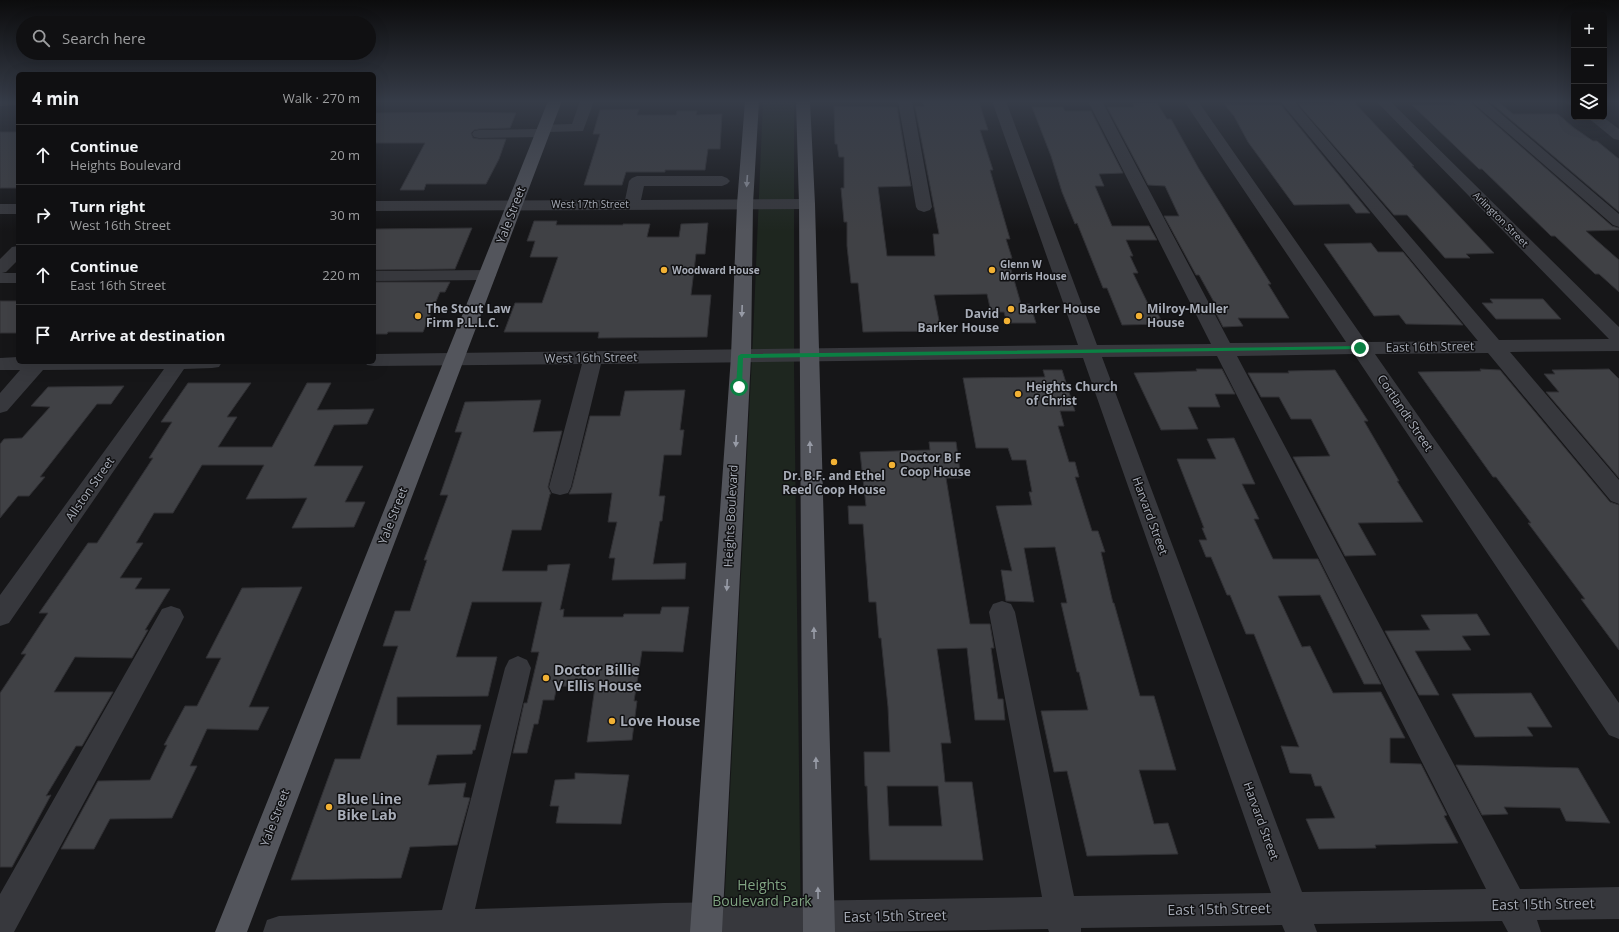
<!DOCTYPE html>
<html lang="en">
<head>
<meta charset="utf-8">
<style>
	:root { --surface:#101012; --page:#19191b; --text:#f1f3f6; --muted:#9c9d9f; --line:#303032 }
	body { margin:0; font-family:"Open Sans",sans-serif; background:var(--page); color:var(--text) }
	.controls { position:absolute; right:12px; top:12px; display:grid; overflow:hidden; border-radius:6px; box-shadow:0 4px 16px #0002 }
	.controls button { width:36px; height:36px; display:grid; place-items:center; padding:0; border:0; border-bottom:1px solid var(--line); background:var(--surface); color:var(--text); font:20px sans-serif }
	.stop { position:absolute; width:12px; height:12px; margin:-9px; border:3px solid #0b8043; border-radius:50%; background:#fff }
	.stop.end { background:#0b8043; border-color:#fff; box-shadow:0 1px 4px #0008 }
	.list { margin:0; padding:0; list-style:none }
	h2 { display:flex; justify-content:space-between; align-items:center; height:52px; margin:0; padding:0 16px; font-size:17px }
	h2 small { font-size:13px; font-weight:400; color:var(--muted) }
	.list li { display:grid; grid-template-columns:26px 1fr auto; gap:12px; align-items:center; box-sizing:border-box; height:60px; padding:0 16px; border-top:1px solid var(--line) }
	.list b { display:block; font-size:15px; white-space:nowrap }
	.list p { margin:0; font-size:13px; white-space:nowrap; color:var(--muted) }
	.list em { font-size:13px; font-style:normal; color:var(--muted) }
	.icon { flex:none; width:22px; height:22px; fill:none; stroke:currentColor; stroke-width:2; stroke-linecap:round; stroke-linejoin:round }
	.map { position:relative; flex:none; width:1619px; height:932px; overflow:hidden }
	.search { position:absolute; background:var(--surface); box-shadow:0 4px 16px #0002; left:16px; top:16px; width:360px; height:44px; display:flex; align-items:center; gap:10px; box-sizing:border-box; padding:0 14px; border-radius:22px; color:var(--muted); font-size:15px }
	.panel { position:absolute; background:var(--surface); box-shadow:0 4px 16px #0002; left:16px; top:72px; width:360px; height:292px; border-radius:6px }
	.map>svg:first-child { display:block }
	.green { fill:#1e261f }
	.building { fill:#404145; stroke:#303034; fill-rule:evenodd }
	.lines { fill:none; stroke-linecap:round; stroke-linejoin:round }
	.minor { fill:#37383d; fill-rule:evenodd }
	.major { fill:#53555c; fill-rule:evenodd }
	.oneway { fill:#979ba6 }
	.route { fill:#0b8043 }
	.poi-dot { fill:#f2b134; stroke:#111113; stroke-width:1.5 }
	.labels { text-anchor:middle; stroke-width:3; stroke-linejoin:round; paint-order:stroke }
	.far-street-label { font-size:10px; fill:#a8adb8; stroke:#111113 }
	.far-poi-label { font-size:10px; font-weight:bold; fill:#a8adb8; stroke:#111113; text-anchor:start }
	.street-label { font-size:12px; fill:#a8adb8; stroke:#111113 }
	.poi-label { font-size:12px; font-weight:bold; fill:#a8adb8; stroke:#111113; text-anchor:start }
	.near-poi-label { font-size:14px; font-weight:bold; fill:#a8adb8; stroke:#111113; text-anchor:start }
	.near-park-label { font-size:14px; fill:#7fa381; stroke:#111113 }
	.near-street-label { font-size:14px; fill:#a8adb8; stroke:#111113 }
</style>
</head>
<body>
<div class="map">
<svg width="1619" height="932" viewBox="0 0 1619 932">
	<rect width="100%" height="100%" fill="#161618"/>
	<path class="green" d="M763 101H794V365L801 932H723L753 337Z"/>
	<path class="building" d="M1353 101 1414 166H1412L1494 253 1466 254 1470 258H1445L1407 215H1394L1298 104H1335L1333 102Z
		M923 102H979L988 130H980L993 170H990L1010 239H1006L1012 258 1008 259 1021 304H1030L1036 323H1007L1004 312H991L987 294 934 295 941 331 863 332 858 283H851L847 246V222H844L841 188H844V157H839L837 144H835L834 106 897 107 911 186 878 187 887 256H935L933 234H939L915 106H924Z
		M1454 102H1470L1612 226 1619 228V230L1586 231 1619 260V292L1599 274H1595L1555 236H1551L1482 169H1479L1412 105 1457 104Z
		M1490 102H1499L1513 114H1558L1573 127 1593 141H1597L1619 159V212Z
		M1157 103 1167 119H1171L1199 169 1271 284H1268L1289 318H1238L1243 326 1223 327 1215 311H1219L1199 275H1196L1164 216H1179L1165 186 1148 185 1107 107H1134L1133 104Z
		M1224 104 1281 105 1370 213H1356L1349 204 1294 205 1248 142 1234 116Z
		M1032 107H1063L1065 111H1091L1123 173 1099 174 1104 186H1095L1112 226H1149L1157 240H1126L1133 256H1130L1138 273H1133L1150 308H1155L1163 324 1122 325 1107 288H1103L1077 223 1075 224 1062 192 1051 156Z
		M639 109 637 115H676L677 111H697L696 115 722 114 720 149H708L705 170H665V172H626L622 185H584L600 134H593L600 110Z
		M460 112 516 113 510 128 479 129 474 130 471 133 473 138 479 139H506L499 159 486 184H426L424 190H400L425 143H374V113Z
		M0 132H18V188H0Z
		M534 221H557L556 225H623V224H650L647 237H679L681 224 708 223 705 254H696L691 295H711L707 337 598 338 599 332H504L515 303H542L558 257H530L535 241H527Z
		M472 228 455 269 374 270V229Z
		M1371 243 1378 252H1403L1463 325 1406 324 1399 315 1374 316 1324 244Z
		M374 282H450L445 292H440L423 332H388L387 334H374Z
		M1490 299H1543L1561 319H1496L1482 303H1493Z
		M0 301H18V333H0Z
		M1196 369H1222L1235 394H1215L1220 407H1188L1198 429 1161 430 1134 373 1197 371Z
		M1480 369 1500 370 1610 502 1619 505V650L1581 599H1585L1528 523H1531L1496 477H1493L1418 372 1481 371Z
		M1609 369 1619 379V478L1546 392H1559L1544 374H1555L1552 370Z
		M1043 370H1062L1075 411H1060L1064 426H1058L1069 462H1075L1079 477H1075L1092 531H1098L1105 552H1101L1113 603H1114L1140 696H1154L1176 770H1139L1154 824 1168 823 1178 854 1087 856 1067 771 1054 772 1041 711 1088 710 1079 672H1077L1061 603H1067L1055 547 1024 548 1034 602 1006 601 1001 570 1012 571 996 506 1032 505 1029 492H1032L1026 460H1012L1008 448H976L963 378 1045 377Z
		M1335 370 1368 421H1364L1399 481H1397L1423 522 1358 523 1376 555 1345 556 1293 457 1330 456 1311 419H1291L1279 397H1261L1248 373H1289L1288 371Z
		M188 383H251L227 417H237L218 447H272L307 383H331L317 410 374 409 367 424 334 425 314 466H363L345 502H365L354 527 292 528 307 498 246 499 264 465H202L173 513H154L136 543H143L120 578H142L135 589H170L145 630H148L132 658 75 657 54 692H113L82 746H76L46 796 51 795 12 867H0V693L26 654H21L48 613H39L88 543H97L153 458H149L172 422H161Z
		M124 386 111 404H97L40 477H45L29 496H18L0 518V444L4 439 22 438 50 407 31 406 48 387Z
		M685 390 680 430H684L681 455H664L659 496H665L662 521H660L653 564 686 563 685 579 612 580 615 558H609L617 522H608L612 493 569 494 572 487 590 416H620L625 391Z
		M541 400 533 432 562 431 548 487 551 494H550L541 530H512L502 571H547L548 565 570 564 560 610 564 609 563 617H623L624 614H660L662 607H689L683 652 642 651 634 701H637L632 740 587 742 595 687 557 686 554 700H543L538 724H534L527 753H513L524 703H527L539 652H531L542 602H472L456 657H497L488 696 397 697V725H481L475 750H473L472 754 437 755 428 785 466 783 463 797 470 798 457 845 410 847 401 878 291 880 335 759H360L398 646H383L395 611H410L427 560H424L448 495H440L462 432H455L465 402Z
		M1234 438 1255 484H1242L1259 519H1254L1273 559H1318L1381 684H1364L1320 595 1278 596 1302 647 1310 646 1333 693 1381 692 1405 738H1390V763L1421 764 1447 815 1444 816 1458 843 1375 845 1376 848 1319 849 1306 819 1335 818 1321 786H1315L1311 774 1290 773 1281 746 1299 747 1254 634H1246L1230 595H1227L1211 557H1206L1199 540H1207L1202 528H1204L1177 459H1216L1207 439Z
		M929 442H956L961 478H946L970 624H990L994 648H991L998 699H1003L1005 720H975L967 648 937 649 951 743H941L945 782H972L983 860H870L867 786H865L864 752H890L888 707 881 638H879L876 602H869L863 524H849L848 506H866L860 452 930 450ZM887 786H938L942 826H889Z
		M302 587 249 707H269L258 730 207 729 190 766H197L172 818 110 819 94 849H61L98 781 150 780 167 745H164L185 706H197L221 658H206L242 588Z
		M1477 614 1490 635 1462 636 1471 650 1415 651 1439 695H1419L1385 631 1430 630 1421 615Z
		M1531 693 1552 727H1527L1533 736 1475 737 1452 694Z
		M1456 765 1578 768 1610 823 1566 821 1560 808 1504 807 1508 814 1482 815Z
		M575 773 629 775 621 824 556 823 559 806H550L555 780 575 779Z"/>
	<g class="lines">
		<path class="minor" d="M0 101H18V105L0 106Z
			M580 101H594L583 131 549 132 547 136 542 137 479 138 474 137 472 134 474 131 479 130 537 129 539 125 572 124Z
			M898 101H912L932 207 930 210 924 212 918 210 916 207Z
			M992 101H1006L1097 345 1211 344 1088 101H1102L1230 343 1346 342 1184 101H1198L1366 342 1478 341 1280 101H1294L1499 340 1609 339 1376 101H1390L1619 327V351L1510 352 1619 480V504L1611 501 1488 353 1375 354 1619 703V739L1609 735 1354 354 1237 356 1520 889 1619 887V919L1537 920 1541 932H1508L1502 921 1314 924 1317 932H1285L1282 925 1081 928V932H1049L1048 929 853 932H263L267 920 279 916 442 910 505 668 509 660 518 656 527 660 531 668 475 909 664 903 1042 897 989 612 993 604 1002 601 1011 604 1015 612 1074 896 1271 893 1083 358 601 364 571 487 568 493 560 495 552 493 549 487 582 364 374 366 367 365 365 362H374V354L1078 345ZM1217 356 1486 889 1302 892 1102 357Z
			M1471 101H1486L1619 214V227L1613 225Z
			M1565 101H1574V106L1567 104Z
			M1587 117H1603L1619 129V140L1614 139Z
			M637 176H722L727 178 730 181 727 184 722 186H644L641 200 807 199 813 201 815 204 813 207 807 209 374 211V201L625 200 629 181 632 178Z
			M0 204H18V214H0Z
			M18 246V260L6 272 2 273H18V283H0V259L12 247Z
			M487 270 493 271 496 275 493 279 487 280 374 281V271Z
			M18 357V362H222L219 367 212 368 184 369 9 623 0 626V595L164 369 43 370 7 411 0 413V393L20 370H0V358Z
			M171 606 180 609 184 617 180 625 14 932H0V894L162 609Z"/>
		<path class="major" d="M548 101H562L247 932H215Z
			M745 101H759L753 204 751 356 722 932H690L731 356 737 204Z
			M796 101H810L815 204 835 932H803L799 204Z"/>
	</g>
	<defs><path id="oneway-solid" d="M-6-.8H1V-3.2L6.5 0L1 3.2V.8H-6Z"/></defs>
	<g class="oneway">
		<use href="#oneway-solid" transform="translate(747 181) rotate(94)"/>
		<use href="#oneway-solid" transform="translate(742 311) rotate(92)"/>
		<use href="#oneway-solid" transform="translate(736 441) rotate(93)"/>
		<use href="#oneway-solid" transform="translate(810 447) rotate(-91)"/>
		<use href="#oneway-solid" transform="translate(727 585) rotate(93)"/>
		<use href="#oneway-solid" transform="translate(814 633) rotate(-91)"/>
		<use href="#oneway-solid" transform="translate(816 763) rotate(-91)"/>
		<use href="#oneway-solid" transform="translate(818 893) rotate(-91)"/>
	</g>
	<linearGradient id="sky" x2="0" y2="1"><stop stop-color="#0c0c0d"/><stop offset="0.44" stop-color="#363c48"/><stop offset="1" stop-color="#363c48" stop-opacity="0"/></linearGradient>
	<rect width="1619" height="231" fill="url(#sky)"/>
	<path class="route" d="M1360 346 1362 347V349L743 358 742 387 739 389 736 387 738 356 741 354Z"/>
	<g class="poi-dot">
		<circle cx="664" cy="270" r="4"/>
		<circle cx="992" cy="270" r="4"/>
		<circle cx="1011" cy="309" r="4"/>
		<circle cx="418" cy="316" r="4"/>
		<circle cx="1139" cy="316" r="4"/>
		<circle cx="1007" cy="321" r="4"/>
		<circle cx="1018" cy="394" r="4"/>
		<circle cx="834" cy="462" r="4"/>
		<circle cx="892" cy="465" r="4"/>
		<circle cx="546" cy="678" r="4"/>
		<circle cx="612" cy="721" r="4"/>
		<circle cx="329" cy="807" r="4"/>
	</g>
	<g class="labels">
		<g class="far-street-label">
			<text x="590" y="208">West 17th Street</text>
			<text transform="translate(1501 219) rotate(45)" y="4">Arlington Street</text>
		</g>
		<g class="far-poi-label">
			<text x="1000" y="268">Glenn W<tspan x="1000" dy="12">Morris House</tspan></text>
			<text x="672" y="274">Woodward House</text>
		</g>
		<g class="street-label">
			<text transform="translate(511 215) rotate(-69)" y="4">Yale Street</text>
			<text transform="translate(1430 347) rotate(-1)" y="4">East 16th Street</text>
			<text transform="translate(591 358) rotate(-1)" y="4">West 16th Street</text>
			<text transform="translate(1405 413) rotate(56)" y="4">Cortlandt Street</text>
			<text transform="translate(90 489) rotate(-55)" y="4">Allston Street</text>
			<text transform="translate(393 516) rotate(-69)" y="4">Yale Street</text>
			<text transform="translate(731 516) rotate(-87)" y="4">Heights Boulevard</text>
			<text transform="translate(1150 516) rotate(70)" y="4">Harvard Street</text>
			<text transform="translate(275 818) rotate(-69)" y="4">Yale Street</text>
			<text transform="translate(1261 821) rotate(70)" y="4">Harvard Street</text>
		</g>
		<g class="poi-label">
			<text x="426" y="313">The Stout Law<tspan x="426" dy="14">Firm P.L.L.C.</tspan></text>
			<text x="1019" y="313">Barker House</text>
			<text x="1147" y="313">Milroy-Muller<tspan x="1147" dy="14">House</tspan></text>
			<text x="999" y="318" text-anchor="end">David<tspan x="999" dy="14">Barker House</tspan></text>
			<text x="1026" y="391">Heights Church<tspan x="1026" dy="14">of Christ</tspan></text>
			<text x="900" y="462">Doctor B F<tspan x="900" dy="14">Coop House</tspan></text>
			<text x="834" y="480" text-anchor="middle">Dr. B.F. and Ethel<tspan x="834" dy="14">Reed Coop House</tspan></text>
		</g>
		<g class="near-poi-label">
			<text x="554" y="675">Doctor Billie<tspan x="554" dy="16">V Ellis House</tspan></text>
			<text x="620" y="726">Love House</text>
			<text x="337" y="804">Blue Line<tspan x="337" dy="16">Bike Lab</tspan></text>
		</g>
		<g class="near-park-label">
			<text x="762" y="890">Heights<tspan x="762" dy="16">Boulevard Park</tspan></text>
		</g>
		<g class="near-street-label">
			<text transform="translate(1543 904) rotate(-1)" y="5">East 15th Street</text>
			<text transform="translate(1219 909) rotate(-1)" y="5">East 15th Street</text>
			<text transform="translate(895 916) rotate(-1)" y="5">East 15th Street</text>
		</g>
	</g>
</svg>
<div class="controls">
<button>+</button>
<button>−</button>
<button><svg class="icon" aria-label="layers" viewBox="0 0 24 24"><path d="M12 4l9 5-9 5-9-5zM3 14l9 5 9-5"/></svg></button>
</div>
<div class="stop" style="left:739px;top:387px"></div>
<div class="stop end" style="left:1360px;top:348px"></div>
<div class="search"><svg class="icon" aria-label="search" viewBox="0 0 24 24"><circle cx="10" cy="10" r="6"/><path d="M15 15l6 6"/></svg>Search here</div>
<section class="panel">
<h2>4 min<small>Walk · 270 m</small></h2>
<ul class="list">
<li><svg class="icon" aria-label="ahead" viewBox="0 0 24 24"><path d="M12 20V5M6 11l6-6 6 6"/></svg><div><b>Continue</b><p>Heights Boulevard</p></div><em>20 m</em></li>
<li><svg class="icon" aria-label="right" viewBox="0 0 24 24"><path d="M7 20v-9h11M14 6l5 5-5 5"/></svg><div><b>Turn right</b><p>West 16th Street</p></div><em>30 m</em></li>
<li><svg class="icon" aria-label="ahead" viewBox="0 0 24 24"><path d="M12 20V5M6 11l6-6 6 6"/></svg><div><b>Continue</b><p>East 16th Street</p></div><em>220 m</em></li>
<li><svg class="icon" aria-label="arrive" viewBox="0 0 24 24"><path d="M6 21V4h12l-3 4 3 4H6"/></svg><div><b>Arrive at destination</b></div></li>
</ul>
</section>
</div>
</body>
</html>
